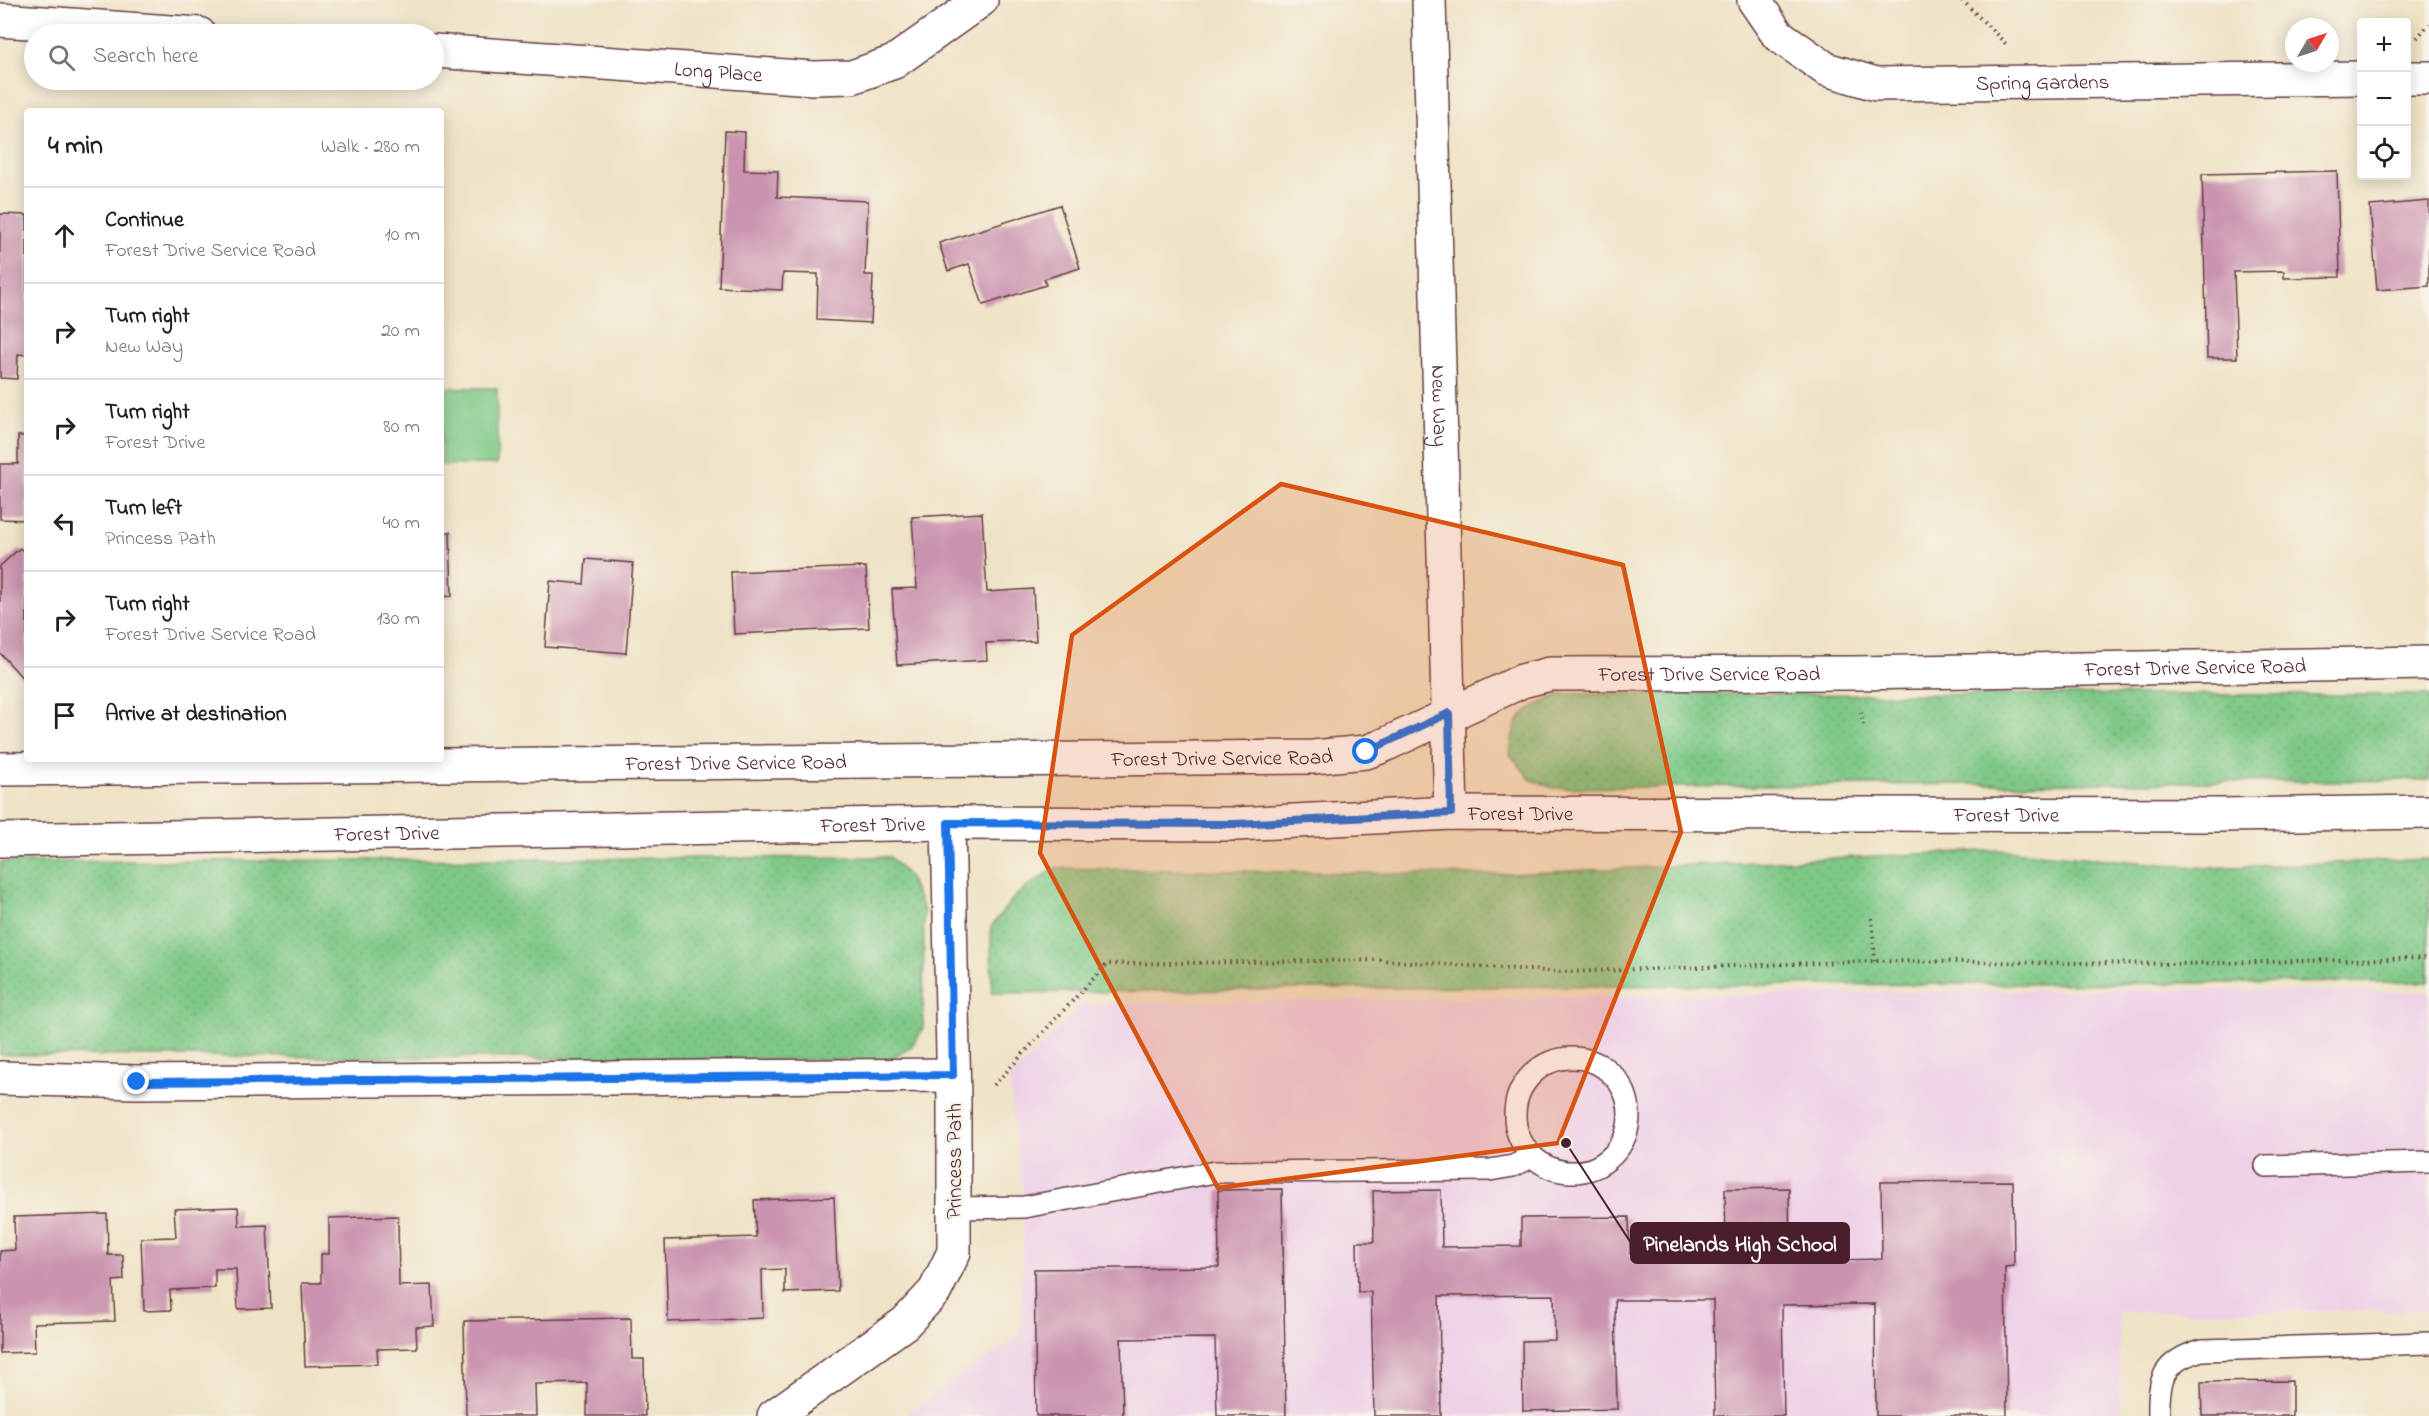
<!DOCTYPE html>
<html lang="en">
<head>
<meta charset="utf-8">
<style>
	:root { --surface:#fff; --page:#f2f2f2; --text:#202124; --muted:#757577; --line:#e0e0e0 }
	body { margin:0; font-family:"Indie Flower",sans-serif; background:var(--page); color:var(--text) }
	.controls { position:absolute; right:18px; top:18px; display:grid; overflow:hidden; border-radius:6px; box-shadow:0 3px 15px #0003 }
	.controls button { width:54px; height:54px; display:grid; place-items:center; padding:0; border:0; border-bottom:2px solid var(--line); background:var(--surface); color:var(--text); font:30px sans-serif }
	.compass { position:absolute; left:2285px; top:18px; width:54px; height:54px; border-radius:50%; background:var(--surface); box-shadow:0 3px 15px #0003; rotate:51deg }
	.stop { position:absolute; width:18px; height:18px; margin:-14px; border:4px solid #1a73e8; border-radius:50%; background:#fff }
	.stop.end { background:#1a73e8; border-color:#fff; box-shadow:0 2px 6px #0008 }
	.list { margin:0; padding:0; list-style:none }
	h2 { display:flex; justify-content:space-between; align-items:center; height:78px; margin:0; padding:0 24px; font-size:26px }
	h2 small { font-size:20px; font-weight:400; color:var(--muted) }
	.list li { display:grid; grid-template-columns:39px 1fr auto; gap:18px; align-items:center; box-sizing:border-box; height:96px; padding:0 24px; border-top:2px solid var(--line) }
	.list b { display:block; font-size:22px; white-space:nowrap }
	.list p { margin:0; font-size:20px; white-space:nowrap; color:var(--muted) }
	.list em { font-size:20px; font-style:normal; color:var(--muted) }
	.icon { flex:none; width:33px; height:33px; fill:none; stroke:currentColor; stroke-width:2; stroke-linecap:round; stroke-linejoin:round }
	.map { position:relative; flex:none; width:2429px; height:1416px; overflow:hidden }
	.search { position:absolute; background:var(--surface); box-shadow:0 3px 15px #0003; left:24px; top:24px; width:420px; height:66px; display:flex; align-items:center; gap:15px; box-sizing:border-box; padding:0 21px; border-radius:33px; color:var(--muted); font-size:22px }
	.panel { position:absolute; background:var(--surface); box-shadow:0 3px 15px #0003; left:24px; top:108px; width:420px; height:654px; border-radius:6px }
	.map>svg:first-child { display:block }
	.built { fill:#eed0e7 }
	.grass { fill:#7fc987; stroke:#647459; stroke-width:1.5 }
	.park { fill:url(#park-dots); stroke:#647459; stroke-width:1.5 }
	.building { fill:#ca93af }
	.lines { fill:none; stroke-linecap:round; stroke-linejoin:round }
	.lane-casing { stroke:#633c42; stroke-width:24 }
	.street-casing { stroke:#633c42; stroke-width:36 }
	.secondary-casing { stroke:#633c42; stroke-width:36 }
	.path { stroke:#633c42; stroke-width:4; stroke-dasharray:1.5 4.5; stroke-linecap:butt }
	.lane { stroke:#fff; stroke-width:21 }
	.street { stroke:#fff; stroke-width:33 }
	.secondary { stroke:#fff; stroke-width:33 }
	.route { stroke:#1a73e8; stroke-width:8 }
	.marked { fill:#d8530f; fill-opacity:0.2; stroke:#d8530f; stroke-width:4.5; stroke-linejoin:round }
	.labels { text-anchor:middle; stroke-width:5; stroke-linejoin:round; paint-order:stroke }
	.street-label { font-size:21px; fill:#4a1f2b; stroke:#f7f3e8 }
	.leader { fill:none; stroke:#4a1f2b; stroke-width:2 }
	.callout-dot { fill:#4a1f2b; stroke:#f7f3e8; stroke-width:2 }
	.callout { fill:#4a1f2b; stroke:#4a1f2b; stroke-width:2 }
	.callout-label { font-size:22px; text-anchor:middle; font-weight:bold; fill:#fff }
</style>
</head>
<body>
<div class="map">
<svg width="2429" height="1416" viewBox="0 0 2429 1416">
	<defs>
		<pattern id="park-dots" width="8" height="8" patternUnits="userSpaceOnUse" patternTransform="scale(1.5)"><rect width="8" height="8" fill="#7fc987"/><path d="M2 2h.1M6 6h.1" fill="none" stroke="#6fac75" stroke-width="1.8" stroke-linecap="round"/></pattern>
	</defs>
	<rect width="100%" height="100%" fill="#f7f3e8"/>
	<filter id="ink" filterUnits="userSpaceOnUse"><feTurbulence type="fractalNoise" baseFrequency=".0167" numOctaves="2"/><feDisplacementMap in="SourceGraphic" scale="12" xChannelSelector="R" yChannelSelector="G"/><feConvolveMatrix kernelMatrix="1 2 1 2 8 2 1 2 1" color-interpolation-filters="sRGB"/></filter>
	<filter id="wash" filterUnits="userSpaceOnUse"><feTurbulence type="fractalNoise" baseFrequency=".008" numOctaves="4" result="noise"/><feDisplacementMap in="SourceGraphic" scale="24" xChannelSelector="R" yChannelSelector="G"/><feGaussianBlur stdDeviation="1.35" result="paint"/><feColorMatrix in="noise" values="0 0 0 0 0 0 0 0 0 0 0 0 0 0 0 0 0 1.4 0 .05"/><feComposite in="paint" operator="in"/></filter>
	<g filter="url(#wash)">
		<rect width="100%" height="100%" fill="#efe3c6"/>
		<path class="built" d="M2113 989 2429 992V1310L2119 1312 2120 1416H903L1020 1335 1024 1207 1009 1079 1083 1004Z"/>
		<path class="grass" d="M441 388H497V464L441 465Z"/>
		<path class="park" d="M1562 694 2429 695V780L1553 788 1530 779 1510 754C1514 711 1525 710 1562 694Z
			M2003 850 2208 868 2429 859V982L1573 986 992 993 991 927 1015 896 1055 868 1487 875Z
			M890 857 908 876 924 911 923 1030 910 1048 888 1060 0 1055V862Z"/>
		<g id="blocks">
			<path class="building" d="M725 131 745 132 744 170 778 171 777 197 868 201 865 275H873L871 323 817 320 818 274 783 273 782 290 719 287Z
				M2337 171 2340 277 2284 278V271L2234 272 2237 358H2207L2202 174Z
				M2429 201V286L2377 290 2370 206Z
				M1060 205 1080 268 1044 279 1046 285 983 305 969 264 948 271 939 243Z
				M0 214 27 215V355L18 354 17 379 0 378Z
				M18 436H27V520L0 519V464H18Z
				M982 513 987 592 1033 589 1036 641 986 643 987 660 897 665 892 589 917 588 912 517Z
				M441 532H450L452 596 441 597Z
				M20 548 27 555V683L0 653V566Z
				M586 559 633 563 626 653 545 647 550 581 584 584Z
				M866 567 869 628 734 634 731 572Z
				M2013 1181 2014 1266 2005 1267 2007 1416H1876L1875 1304 1782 1305 1784 1416H1715L1713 1300H1615L1617 1409 1523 1411 1522 1341 1555 1340 1554 1295 1439 1296 1441 1416H1374L1371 1292H1358L1357 1242H1374L1373 1191 1441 1190 1442 1247 1521 1246V1218L1629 1217 1630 1254 1726 1253 1725 1189 1789 1188 1790 1261 1882 1259 1881 1182Z
				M1282 1189 1286 1416H1217L1215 1338 1121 1339 1123 1416H1036L1034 1269 1219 1267 1218 1190Z
				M834 1197 838 1291 785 1293V1269L762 1270 763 1318 668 1322 665 1240 756 1237 754 1200Z
				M238 1207 239 1226 267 1225 271 1308 238 1309 236 1269H215V1288L170 1290 171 1310 144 1311 141 1238 176 1237 174 1209Z
				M107 1214 108 1255H123L124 1280 113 1281 115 1321 34 1323 35 1352 0 1353V1251L15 1250 14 1217Z
				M398 1216 399 1286 432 1285 434 1326 416 1327 417 1348 377 1349 378 1364 305 1366 302 1283H321V1254H329V1218Z
				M631 1318 632 1359H644L645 1416H587V1383L535 1384 536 1416H466L464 1321Z
				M2292 1381V1416H2202L2201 1382Z"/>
		</g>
	</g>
	<g filter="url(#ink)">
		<use href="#blocks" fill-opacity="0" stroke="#633c42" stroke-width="1.5"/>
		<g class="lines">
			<defs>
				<path id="lane" d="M1515 1115a57 57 0 1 1 114 0a57 57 0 1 1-114 0Z
					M2266 1166 2429 1162
					M955 1208 1024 1207 1215 1172 1490 1170 1513 1166 1532 1157
					M2159 1416C2158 1378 2163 1361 2202 1350L2429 1343"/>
				<g id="street">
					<path id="s1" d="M1429 0 1451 813"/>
					<path id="s2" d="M1754 0 1778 35 1826 69 1876 84 2362 78"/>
					<path d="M0 20 199 34"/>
					<path id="s3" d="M434 51 813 78 852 77 894 62 981 0"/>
					<path d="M2406 78H2429"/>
					<path id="s4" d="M0 769 1313 757 1366 752 1380 747 1522 681 1550 674 1856 673 2429 663"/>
					<path d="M0 1078 137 1082 953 1075"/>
					<path d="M774 1416 905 1323 935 1291 954 1252V1101L948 823"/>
				</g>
				<g id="secondary">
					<path id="s5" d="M0 840 948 823 1236 824 1451 813 2221 815 2429 812"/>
				</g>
			</defs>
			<use href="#lane" class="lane-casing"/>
			<use href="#street" class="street-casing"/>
			<use href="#secondary" class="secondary-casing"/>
			<path class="path" d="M1962 0 2006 44
				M2417 38 2429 24
				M1861 712 1863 725
				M1872 918 1875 961
				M994 1085 1107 964 1381 960 1562 972 1875 961 2174 964 2429 958"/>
			<use href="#lane" class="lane"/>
			<use href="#street" class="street"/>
			<use href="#secondary" class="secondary"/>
		</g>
	</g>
	<g class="lines" filter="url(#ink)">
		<path class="route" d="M137 1082 953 1075 948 823 1236 824 1451 813 1449 713 1366 752"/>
	</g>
	<path class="marked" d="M1281 484 1623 565 1681 832 1558 1143 1218 1188 1040 853 1072 635Z"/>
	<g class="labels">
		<g class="street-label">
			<text dy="7" stroke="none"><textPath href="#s3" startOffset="285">Long Place</textPath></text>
			<text dy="7" stroke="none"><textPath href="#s2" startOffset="320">Spring Gardens</textPath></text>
			<text dy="7" stroke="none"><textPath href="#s1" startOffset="406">New Way</textPath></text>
			<text dy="7" stroke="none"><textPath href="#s4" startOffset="2212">Forest Drive Service Road</textPath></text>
			<text dy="7" stroke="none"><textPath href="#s4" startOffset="1726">Forest Drive Service Road</textPath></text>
			<text dy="7" stroke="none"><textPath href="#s4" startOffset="1222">Forest Drive Service Road</textPath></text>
			<text dy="7" stroke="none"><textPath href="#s4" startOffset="736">Forest Drive Service Road</textPath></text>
			<text dy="7" stroke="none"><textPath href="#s5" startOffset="1521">Forest Drive</textPath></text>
			<text dy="7" stroke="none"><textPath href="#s5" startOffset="2007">Forest Drive</textPath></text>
			<text dy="7" stroke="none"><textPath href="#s5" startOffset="873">Forest Drive</textPath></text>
			<text dy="7" stroke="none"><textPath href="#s5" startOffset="387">Forest Drive</textPath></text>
			<text transform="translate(954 1161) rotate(-90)" y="7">Princess Path</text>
		</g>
	</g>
	<path class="leader" d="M1566 1143L1631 1243"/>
	<circle class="callout-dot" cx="1566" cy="1143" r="6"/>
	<rect class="callout" x="1631" y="1223" width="218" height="40" rx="6"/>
	<g class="callout-label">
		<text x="1740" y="1251">Pinelands High School</text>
	</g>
</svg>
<div class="controls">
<button>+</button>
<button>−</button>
<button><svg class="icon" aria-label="locate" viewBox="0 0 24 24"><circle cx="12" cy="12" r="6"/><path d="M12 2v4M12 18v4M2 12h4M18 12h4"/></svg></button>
</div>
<svg class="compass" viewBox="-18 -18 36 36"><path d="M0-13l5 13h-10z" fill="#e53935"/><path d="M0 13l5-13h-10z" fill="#757577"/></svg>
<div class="stop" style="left:1366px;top:752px"></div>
<div class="stop end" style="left:137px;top:1082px"></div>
<div class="search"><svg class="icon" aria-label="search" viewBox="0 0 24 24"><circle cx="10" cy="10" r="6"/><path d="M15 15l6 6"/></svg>Search here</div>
<section class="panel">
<h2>4 min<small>Walk · 280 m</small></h2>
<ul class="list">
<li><svg class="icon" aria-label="ahead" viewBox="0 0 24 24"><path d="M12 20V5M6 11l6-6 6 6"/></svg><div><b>Continue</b><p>Forest Drive Service Road</p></div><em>10 m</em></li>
<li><svg class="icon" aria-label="right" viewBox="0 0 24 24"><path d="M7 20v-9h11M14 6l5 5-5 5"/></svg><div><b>Turn right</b><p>New Way</p></div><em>20 m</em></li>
<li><svg class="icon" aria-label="right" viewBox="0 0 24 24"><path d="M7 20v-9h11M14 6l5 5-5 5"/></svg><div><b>Turn right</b><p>Forest Drive</p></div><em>80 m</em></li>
<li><svg class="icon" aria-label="left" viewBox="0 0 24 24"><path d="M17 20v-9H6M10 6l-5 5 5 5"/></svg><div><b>Turn left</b><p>Princess Path</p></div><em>40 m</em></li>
<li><svg class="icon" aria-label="right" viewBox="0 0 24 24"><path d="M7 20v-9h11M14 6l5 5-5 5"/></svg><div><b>Turn right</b><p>Forest Drive Service Road</p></div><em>130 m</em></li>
<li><svg class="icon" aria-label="arrive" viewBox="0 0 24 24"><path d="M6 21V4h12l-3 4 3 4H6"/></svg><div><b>Arrive at destination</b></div></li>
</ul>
</section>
</div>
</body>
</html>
